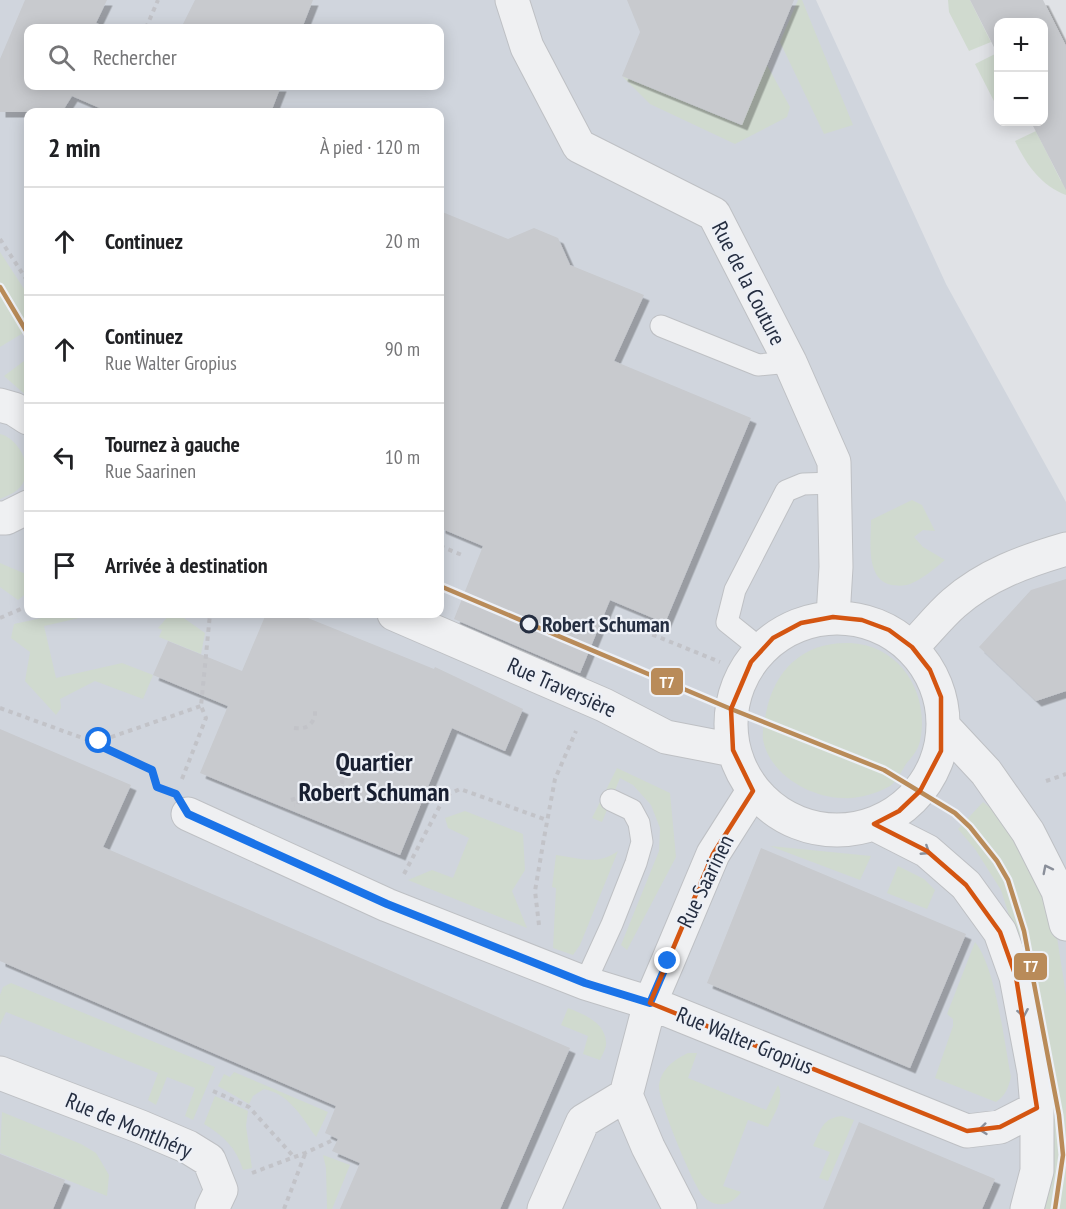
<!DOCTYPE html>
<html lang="fr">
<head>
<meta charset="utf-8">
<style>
	:root { --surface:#fff; --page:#f6f6f6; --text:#202124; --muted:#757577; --line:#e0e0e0 }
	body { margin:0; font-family:"PT Sans Narrow",sans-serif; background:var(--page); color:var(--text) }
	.controls { position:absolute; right:18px; top:18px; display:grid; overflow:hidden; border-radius:12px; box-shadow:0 3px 15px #0003 }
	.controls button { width:54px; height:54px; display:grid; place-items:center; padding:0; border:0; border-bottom:2px solid var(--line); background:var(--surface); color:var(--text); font:30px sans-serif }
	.stop { position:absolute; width:18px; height:18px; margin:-14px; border:4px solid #1a73e8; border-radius:50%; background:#fff }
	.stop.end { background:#1a73e8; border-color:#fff; box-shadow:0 2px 6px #0008 }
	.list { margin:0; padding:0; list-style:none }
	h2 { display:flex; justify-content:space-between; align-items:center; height:78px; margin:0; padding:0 24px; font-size:26px }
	h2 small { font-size:20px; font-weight:400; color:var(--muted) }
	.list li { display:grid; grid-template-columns:39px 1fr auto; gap:18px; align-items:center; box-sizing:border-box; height:108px; padding:0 24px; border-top:2px solid var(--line) }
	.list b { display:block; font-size:22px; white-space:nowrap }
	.list p { margin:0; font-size:20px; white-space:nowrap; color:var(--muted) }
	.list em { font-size:20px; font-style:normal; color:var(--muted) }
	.icon { flex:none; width:33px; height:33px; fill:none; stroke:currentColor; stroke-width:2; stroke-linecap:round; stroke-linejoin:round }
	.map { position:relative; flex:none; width:1066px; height:1209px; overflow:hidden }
	.search { position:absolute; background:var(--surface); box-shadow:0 3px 15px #0003; left:24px; top:24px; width:420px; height:66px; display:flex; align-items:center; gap:15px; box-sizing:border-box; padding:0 21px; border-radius:12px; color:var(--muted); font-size:22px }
	.panel { position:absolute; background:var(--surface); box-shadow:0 3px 15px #0003; left:24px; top:108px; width:420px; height:510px; border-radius:12px }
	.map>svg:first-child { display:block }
	.built { fill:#d0d5dd; fill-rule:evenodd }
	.green { fill:#d0dacf }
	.building { fill:#c8cace; filter:url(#shadow) }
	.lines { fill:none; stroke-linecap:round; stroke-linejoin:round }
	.service-casing { stroke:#bec0c4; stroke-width:23 }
	.minor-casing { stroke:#bec0c4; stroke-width:35 }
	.path { stroke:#c2c3c8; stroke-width:4; stroke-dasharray:4.5 4.5; stroke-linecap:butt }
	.service { stroke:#eff0f2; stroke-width:21 }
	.minor { stroke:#eff0f2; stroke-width:33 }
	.tram-1-casing { stroke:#edf0f6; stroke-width:9 }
	.tram-1 { stroke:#b98b59; stroke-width:4.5 }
	.oneway { stroke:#8a8f9a }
	.route { stroke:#1a73e8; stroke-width:8 }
	.marked { fill:none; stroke:#d45511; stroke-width:4.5; stroke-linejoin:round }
	.stop-dot { fill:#edf0f6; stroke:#252e41; stroke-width:3 }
	.labels { text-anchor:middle; stroke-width:4.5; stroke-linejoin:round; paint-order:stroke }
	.street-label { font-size:22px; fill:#252e41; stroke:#edf0f6 }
	.stop-label { font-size:22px; font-weight:bold; fill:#252e41; stroke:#edf0f6; text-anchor:start }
	.quarter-label { font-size:26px; font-weight:bold; fill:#181f31; stroke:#edf0f6 }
	.line-badge { stroke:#edf0f6; stroke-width:2 }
	.badge-label { font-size:16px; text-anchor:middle; font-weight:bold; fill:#fff }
</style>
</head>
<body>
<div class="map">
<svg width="1066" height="1209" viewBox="0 0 1066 1209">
	<defs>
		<filter id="shadow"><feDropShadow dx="5.5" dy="5.5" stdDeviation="0" flood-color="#0004"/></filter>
	</defs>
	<rect width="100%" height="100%" fill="#e0e2e6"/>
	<path class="built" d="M0 0H816L946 284 1066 502V1209H0ZM28 28H440V86H28ZM28 112H440V614H28Z"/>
	<path class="green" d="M798 0H802L853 125 824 134 780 42Z
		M948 0H970L991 42 969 51 949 12Z
		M997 53 998 57V109L975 64Z
		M767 65 790 107 787 117 735 144 650 104 622 76 741 125Z
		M1036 131 1061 181 1066 179V195C1041 186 1026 164 1015 141Z
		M0 252 28 295V330L0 347Z
		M28 358V397L4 376Z
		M0 434C18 438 33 466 23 483 18 492 9 495 0 499Z
		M912 500 922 505 935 531 923 530 914 537 923 547 945 560C935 568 923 579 910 584 905 586 897 586 892 585 865 580 871 541 871 520Z
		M0 563 28 575V592L18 600 0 587Z
		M60 614H78L79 618 44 626 56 678 122 663 153 675 143 699 95 681 60 699 61 708 56 715 25 681 30 652 11 638 14 624Z
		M170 614H178L205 633 201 654 159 637 162 630 158 628Z
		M851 643C901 646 930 694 920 741 918 750 912 757 906 764 902 771 896 782 890 786 876 794 858 799 842 798 810 797 770 775 763 740 762 731 764 722 766 713 775 668 805 641 851 643Z
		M617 768 670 793 676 857 627 950 621 945 659 851 660 828 651 805 633 785 620 778 602 822 592 818Z
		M983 802 993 810 1016 839 1031 868 1056 931 1066 995V1209H1044L1051 1142 1023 960 1001 890 975 849 958 829Z
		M465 811 523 834 525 870 512 891 527 928 408 880 432 870 453 878 469 838 448 828 445 818Z
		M770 846 871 856 860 880Z
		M618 851 580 945 573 955 553 948 556 888 552 887 556 855C580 858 597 866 618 851Z
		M898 866 924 879 935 890 927 909 887 893Z
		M975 942C996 968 1004 1042 1011 1077 1008 1088 1006 1095 996 1102L935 1078 953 1026V1019L947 1014Z
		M11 983 215 1067 193 1120 185 1116 195 1088 167 1077 156 1105 148 1100 158 1073 6 1012 0 1025V995L3 987Z
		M568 1008C583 1014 605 1022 606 1042 607 1047 602 1055 600 1060L583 1054 588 1036 561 1025Z
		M688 1053H697L688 1078 766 1110 778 1085C785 1099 774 1114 768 1127L748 1120 723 1186 741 1192C732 1206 715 1209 703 1196 693 1185 657 1098 659 1085 662 1068 674 1060 688 1053Z
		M234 1072 328 1112 316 1137C302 1117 289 1094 264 1089L253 1096 249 1104 218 1086 224 1074 230 1077Z
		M215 1096 248 1111 246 1126 252 1168 243 1170C237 1149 223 1135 204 1124Z
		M2 1112 81 1144 96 1153 109 1175 107 1196 0 1153Z
		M842 1116 854 1120 828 1181 819 1178 830 1152 813 1146C821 1130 822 1118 842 1116Z
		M323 1155 350 1165 332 1209H327L326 1168Z"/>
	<path class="building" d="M25 0H107L96 23 108 28H28V86H281L271 112H109L72 96 62 112H0V59Z
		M195 0H313L302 28H181Z
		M627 0H794L742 125 622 76 640 32Z
		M970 0H1043L1066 46V190L1031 122H1044V22H999V57Z
		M440 211 508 239 534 228 558 238 570 265 644 295 614 361 751 418 665 623 610 600 580 673 454 619 483 546 440 528Z
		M1066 579V691L1036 701 979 647 1031 590Z
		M266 614H298L434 669 435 667 523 709 505 751 452 728 400 855 200 773 228 706 153 675 168 641 242 671Z
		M0 729 131 785 103 847 570 1048 500 1209H340L360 1163 332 1151 338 1139 325 1133 336 1106 0 961Z
		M761 848 966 934 910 1068 707 983Z
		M859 1122 995 1179 982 1209H823Z
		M0 1154 65 1180 53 1209H0Z"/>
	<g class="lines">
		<defs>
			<path id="service" d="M661 326 758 365 790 362
				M762 650 727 622 735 590 786 491 803 484 835 483
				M585 983 612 924 636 863 642 842 639 823 632 810 611 800"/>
			<path id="minor" d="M512 0 527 47 579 146 714 214 790 362 834 462 836 567 833 617
				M0 405 14 409 28 418
				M0 518H6L28 507
				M394 614 604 705 666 737 733 750
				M731 724a106 106 0 1 1 212 0a106 106 0 1 1-212 0Z
				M912 647C926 633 939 616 954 603 986 575 1025 561 1066 549
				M944 727 986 772 1028 832 1058 891 1066 924
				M188 814 387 905 585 983 650 1003 967 1131 1000 1127 1037 1108
				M874 824 927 851 966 885 1000 932 1016 977 1034 1072 1037 1108V1171L1027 1209
				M0 1073 141 1127 188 1147 209 1160 221 1190 212 1209
				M544 1209 583 1121 626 1095
				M680 1209 648 1147 626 1095 650 1003 668 961 713 854 753 791"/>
		</defs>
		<use href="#service" class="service-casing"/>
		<use href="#minor" class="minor-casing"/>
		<path class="path" d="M146 28 158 0
			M0 239 28 282
			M440 546 462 555
			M0 618 28 606
			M619 621 720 662
			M0 708 88 740 152 770 157 787 164 789
			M294 728C305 729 311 727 315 716V711
			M94 743 201 706
			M346 775 341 776 342 782 347 783
			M182 779 206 718 201 706 210 614
			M1046 781 1066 774
			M291 800 297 798 299 800 298 805H294
			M404 874 445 796 460 789 547 820
			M539 925 535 891 544 838 555 779 576 731
			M213 1091 249 1107 294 1157
			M252 1173 305 1153 331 1141
			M284 1209 305 1154"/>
		<use href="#service" class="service"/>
		<use href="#minor" class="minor"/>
		<defs>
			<path id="tram-1" d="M0 287 28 334
				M440 586 731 709 884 770 955 813 970 827 997 861 1008 880 1024 931 1059 1115 1063 1155 1055 1209"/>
		</defs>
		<use href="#tram-1" class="tram-1-casing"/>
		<use href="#tram-1" class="tram-1"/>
	</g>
	<defs><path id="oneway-chevron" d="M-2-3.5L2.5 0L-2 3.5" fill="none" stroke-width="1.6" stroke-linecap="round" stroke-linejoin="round" transform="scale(1.5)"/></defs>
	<g class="oneway">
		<use href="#oneway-chevron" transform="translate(926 851) rotate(33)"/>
		<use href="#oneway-chevron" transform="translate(1047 869) rotate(-117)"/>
		<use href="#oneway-chevron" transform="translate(1023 1013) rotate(80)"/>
		<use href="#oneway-chevron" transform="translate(983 1129) rotate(174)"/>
	</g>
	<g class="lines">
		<path class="route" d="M99 741 94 743 152 770 157 787 176 794 188 814 387 904 585 983 650 1003 668 961"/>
	</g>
	<path class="marked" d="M833 617 862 620 889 630 912 647 930 670 941 697V751L920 791 899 811 874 824 927 851 966 885 1000 932 1016 977 1037 1108 1000 1127 967 1131 650 1003 713 854 753 791 733 750 731 709 751 662 773 638 801 623Z"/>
	<circle class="stop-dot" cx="529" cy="624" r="8"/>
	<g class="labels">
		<g class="street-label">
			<text transform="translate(749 283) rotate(63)" y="8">Rue de la Couture</text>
			<text transform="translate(562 687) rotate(24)" y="8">Rue Traversière</text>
			<text transform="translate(705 881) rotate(-64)" y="8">Rue Saarinen</text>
			<text transform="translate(745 1040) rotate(22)" y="8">Rue Walter Gropius</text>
			<text transform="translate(129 1125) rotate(23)" y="8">Rue de Montlhéry</text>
		</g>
		<g class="stop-label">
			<text x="542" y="632">Robert Schuman</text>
		</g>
		<g class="quarter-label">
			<text x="374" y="771">Quartier<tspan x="374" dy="30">Robert Schuman</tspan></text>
		</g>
	</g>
	<g class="line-badge">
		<rect x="650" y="667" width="34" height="29" rx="6" fill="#b98b59"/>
		<rect x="1013" y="952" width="35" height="29" rx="6" fill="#b98b59"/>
	</g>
	<g class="badge-label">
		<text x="667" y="688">T7</text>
		<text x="1031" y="972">T7</text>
	</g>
</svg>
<div class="controls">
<button>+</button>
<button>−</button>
</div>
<div class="stop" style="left:99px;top:741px"></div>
<div class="stop end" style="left:668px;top:961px"></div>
<div class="search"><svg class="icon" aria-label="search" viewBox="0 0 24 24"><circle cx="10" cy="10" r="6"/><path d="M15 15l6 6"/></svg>Rechercher</div>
<section class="panel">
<h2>2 min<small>À pied · 120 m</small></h2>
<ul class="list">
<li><svg class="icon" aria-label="ahead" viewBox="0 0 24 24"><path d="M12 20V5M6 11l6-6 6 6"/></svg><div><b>Continuez</b></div><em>20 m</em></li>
<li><svg class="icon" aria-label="ahead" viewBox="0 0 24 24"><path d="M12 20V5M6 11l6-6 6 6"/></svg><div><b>Continuez</b><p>Rue Walter Gropius</p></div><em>90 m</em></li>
<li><svg class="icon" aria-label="left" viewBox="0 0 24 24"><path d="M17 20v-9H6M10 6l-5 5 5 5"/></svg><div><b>Tournez à gauche</b><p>Rue Saarinen</p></div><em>10 m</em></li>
<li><svg class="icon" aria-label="arrive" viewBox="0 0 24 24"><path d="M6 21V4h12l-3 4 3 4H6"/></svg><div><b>Arrivée à destination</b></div></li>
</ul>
</section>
</div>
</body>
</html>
